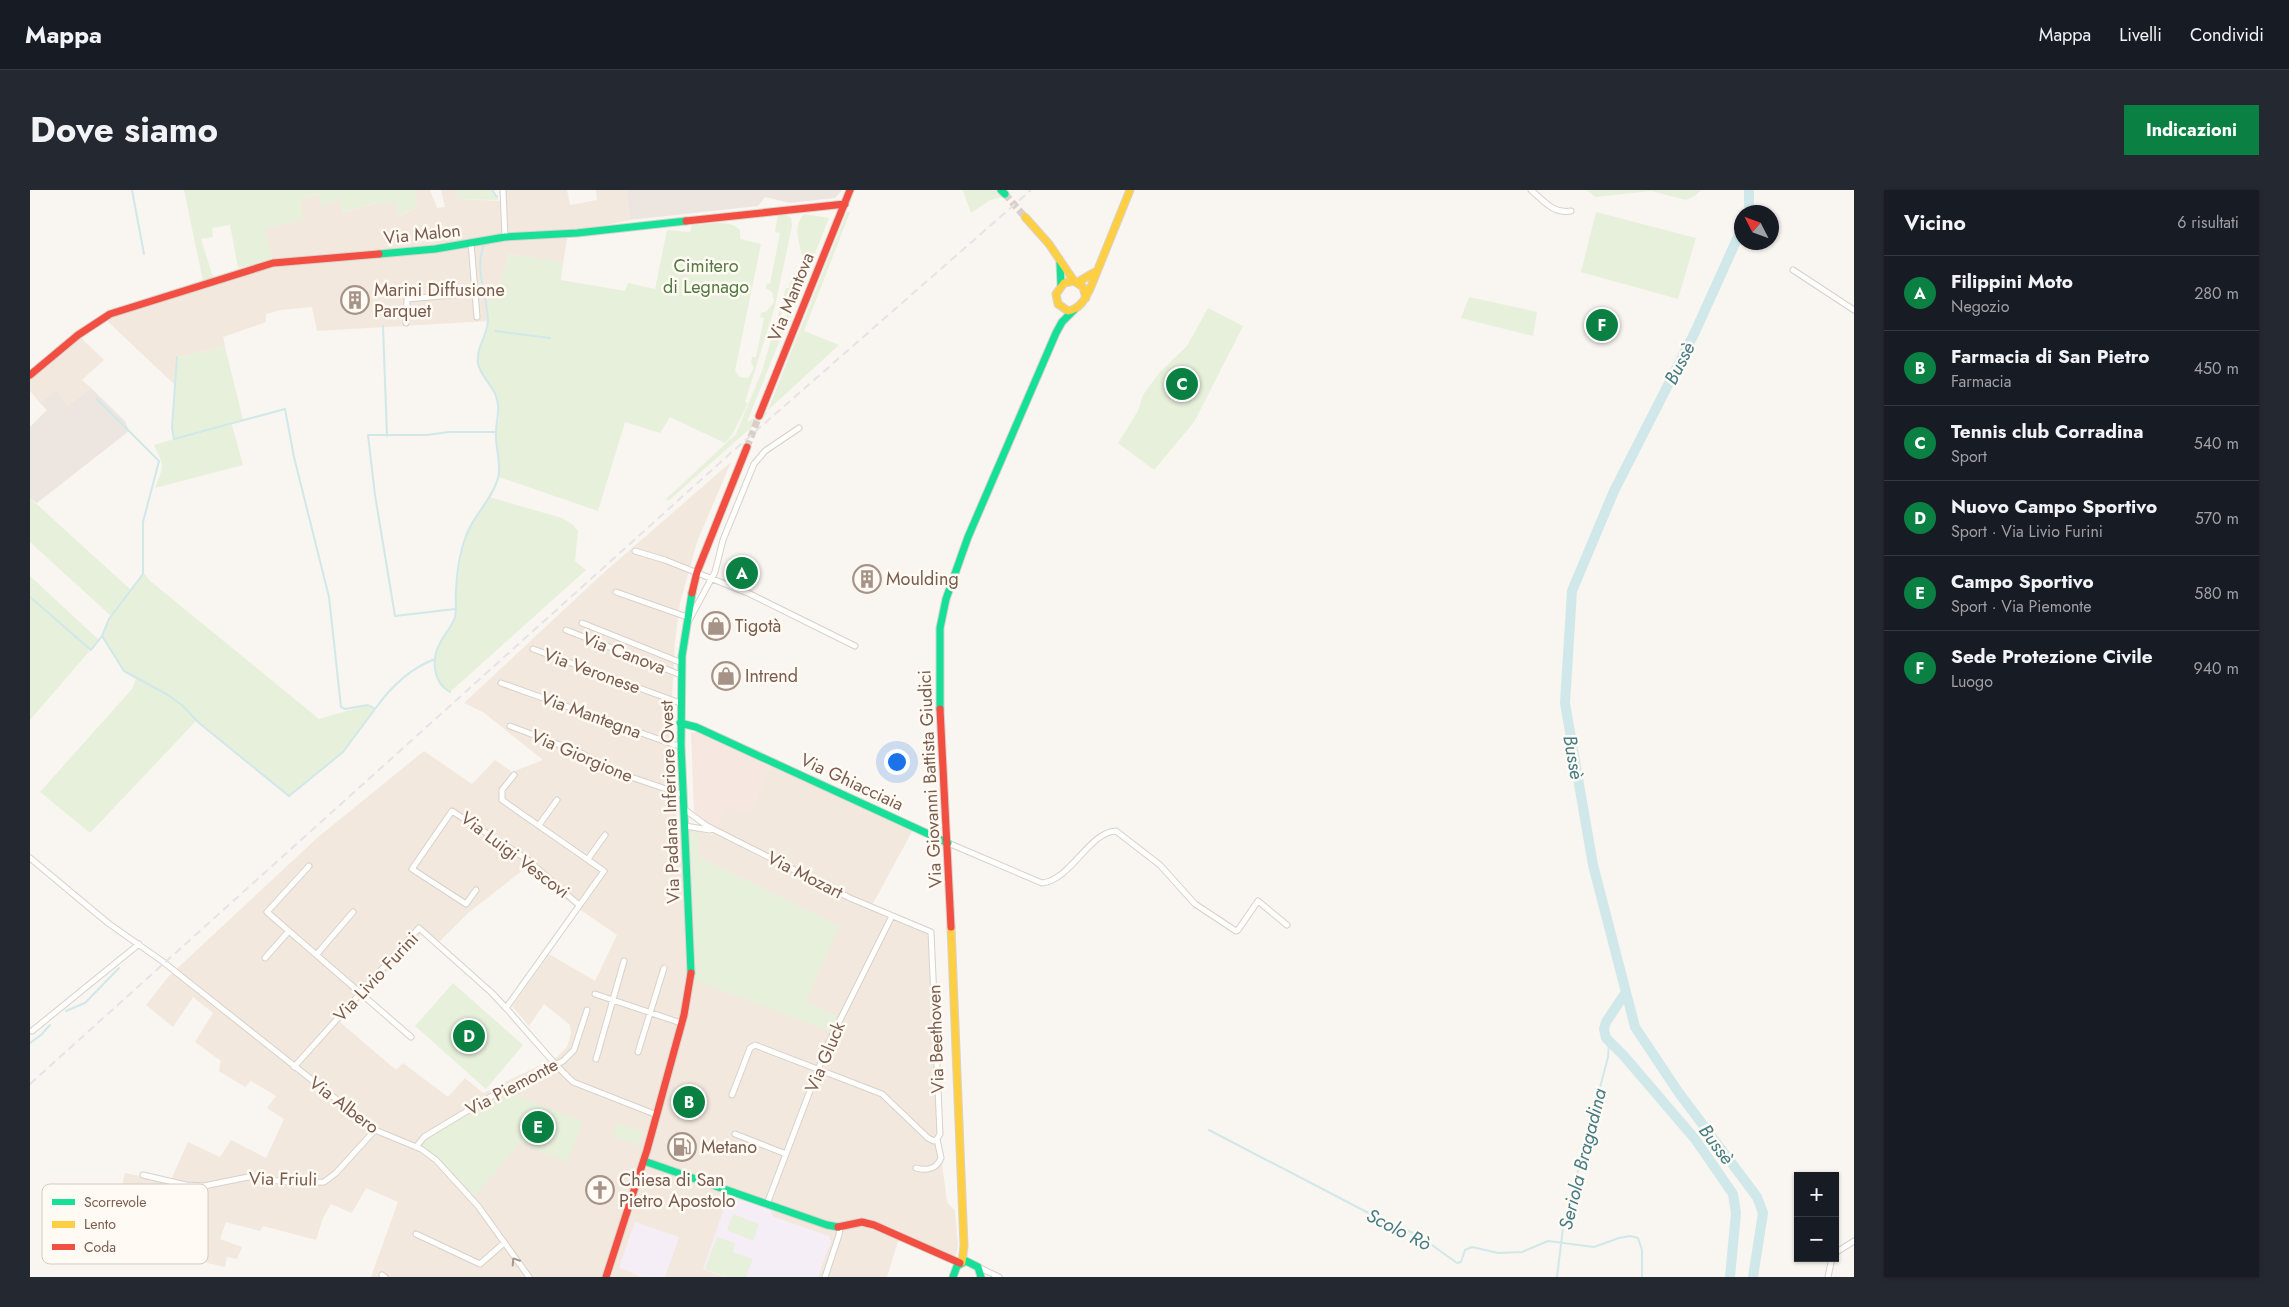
<!DOCTYPE html>
<html lang="it">
<head>
<meta charset="utf-8">
<style>
	:root { --surface:#171b24; --page:#242831; --text:#f1f3f6; --muted:#9ea1a6; --line:#363941; --accent:#0b8043 }
	body { margin:0; font-family:Jost,sans-serif; background:var(--page); color:var(--text) }
	.controls { position:absolute; right:15px; bottom:15px; display:grid; overflow:hidden; border-radius:0px; box-shadow:0 1px 4px #0004 }
	.controls button { width:45px; height:45px; display:grid; place-items:center; padding:0; border:0; border-bottom:1px solid var(--line); background:var(--surface); color:var(--text); font:25px sans-serif }
	.compass { position:absolute; left:1704px; top:15px; width:45px; height:45px; border-radius:50%; background:var(--surface); box-shadow:0 1px 4px #0004; rotate:312deg }
	.you { position:absolute; left:866px; top:571px; width:18px; height:18px; margin:-12px; border:4px solid #fff; border-radius:50%; background:#1a73e8; box-shadow:0 0 0 8px #1a73e833 }
	.badge { display:grid; place-items:center; width:32px; height:32px; border-radius:50%; background:var(--accent); color:#fff; font-size:16px; font-weight:700 }
	.pin { position:absolute; translate:-50% -50%; border:2px solid #fff; box-shadow:0 1px 5px #0006 }
	.list { margin:0; padding:0; list-style:none }
	h2 { display:flex; justify-content:space-between; align-items:center; height:65px; margin:0; padding:0 20px; font-size:21px }
	h2 small { font-size:16px; font-weight:400; color:var(--muted) }
	.list li { display:grid; grid-template-columns:32px 1fr auto; gap:15px; align-items:center; box-sizing:border-box; height:75px; padding:0 20px; border-top:1px solid var(--line) }
	.list b { display:block; font-size:19px; white-space:nowrap }
	.list p { margin:0; font-size:16px; white-space:nowrap; color:var(--muted) }
	.list em { font-size:16px; font-style:normal; color:var(--muted) }
	.map { position:relative; flex:none; width:1824px; height:1087px; overflow:hidden; border-radius:0px }
	header { display:flex; align-items:center; gap:30px; box-sizing:border-box; height:70px; padding:0 25px; background:var(--surface); border-bottom:1px solid var(--line) }
	header strong { font-size:24px }
	nav { display:flex; gap:28px; margin-inline-start:auto; font-size:18px }
	.intro { display:flex; align-items:center; justify-content:space-between; box-sizing:border-box; height:120px; padding:0 30px }
	h1 { margin:0; font-size:35px }
	.button { padding:12px 22px; border-radius:0px; background:var(--accent); color:#fff; font-size:18px; font-weight:700 }
	main { display:flex; gap:30px; padding:0 30px }
	aside { flex:1; background:var(--surface); border-radius:0px; box-shadow:0 1px 4px #0004 }
	.map>svg:first-child { display:block }
	.residential { fill:#f2e8de; fill-rule:evenodd }
	.commercial { fill:#f6e8e1 }
	.industrial { fill:#ede5e0 }
	.education { fill:#f6eef6 }
	.green { fill:#e7f0db }
	.lines { fill:none; stroke-linecap:round; stroke-linejoin:round }
	.stream { stroke:#d0e8ea; stroke-width:2 }
	.river { stroke:#d0e8ea; stroke-width:10 }
	.secondary-tunnel { stroke:#d9cfc7; stroke-width:7; stroke-dasharray:7 3.5; stroke-linecap:butt }
	.street-casing { stroke:#d7d1cb; stroke-width:7 }
	.fast-casing { stroke:#d9d2cb; stroke-width:9 }
	.slow-casing { stroke:#d9d2cb; stroke-width:9 }
	.jam-casing { stroke:#d9d2cb; stroke-width:9 }
	.street { stroke:#fefefd; stroke-width:5 }
	.fast { stroke:#16e098; stroke-width:7 }
	.slow { stroke:#ffcf43; stroke-width:7 }
	.jam { stroke:#f24e42; stroke-width:7 }
	.rail { stroke:#e6e3e7; stroke-width:2; stroke-dasharray:8 5; stroke-linecap:butt }
	.oneway { stroke:#a8958b }
	.labels { text-anchor:middle; stroke-width:5; stroke-linejoin:round; paint-order:stroke }
	.street-label { font-size:18px; fill:#7a5c4d; stroke:#fffaf3 }
	.park-label { font-size:18px; fill:#537a41; stroke:#fffaf3 }
	.poi-label { font-size:18px; fill:#7a5c4d; stroke:#fffaf3; text-anchor:start }
	.water-label { font-size:19px; font-style:italic; fill:#437c86; stroke:#fffaf3 }
	.key { fill:#fffaf3; stroke:#d7cbc1; stroke-width:1 }
	.key-label { font-size:14px; fill:#7a5c4d }
</style>
</head>
<body>
<header>
<strong>Mappa</strong>
<nav><a>Mappa</a><a>Livelli</a><a>Condividi</a></nav>
</header>
<div class="intro"><h1>Dove siamo</h1><a class="button">Indicazioni</a></div>
<main>
<div class="map">
<svg width="1824" height="1087" viewBox="0 0 1824 1087">
	<rect width="100%" height="100%" fill="#f9f5f0"/>
	<path class="residential" d="M384 0H400L407 18 415 17 411 0H426L429 9 473 11V0H537L540 15 567 10 566 0H596L600 30 538 43 533 73 479 64 473 86 456 116 458 131 287 141 282 117 251 120 236 124V132L193 147 195 157 147 167 145 195 74 128 243 73 234 39 272 30 270 10 288 4 310 10 313 22 347 13H366L369 26 387 17Z
		M48 145 74 170 52 190 61 198 38 216 26 202 10 213 0 201V185Z
		M701 272 667 352 650 413 645 452 642 508 647 636 682 645 697 614 719 624 742 572 884 638 841 717 900 741 903 750 912 974 917 1012 925 1021 928 1056 925 1068 886 1052 868 1051 857 1087H341L368 1012 336 998 322 1023 301 1014 293 1028 286 1050 233 1036 230 1041 196 1032 190 1049 212 1057 207 1069 197 1067 195 1077 80 1050 95 983 140 992 158 952 190 967 201 950 236 968 254 929 237 918 246 906 221 891 215 897 189 881 191 871 165 852 183 823 163 807 143 837 116 815 138 787 287 648 394 561 442 594 465 570 482 582 513 570 453 522 434 513 570 386ZM493 680 587 745 565 791 519 764 482 816 499 836 514 814 540 835 541 844 537 857 527 867 453 903 435 888 418 907 373 873 366 880 310 832 391 744 405 756 438 723Z"/>
	<path class="commercial" d="M667 542 741 575 719 624 697 615 686 637 674 631 664 621 661 543Z"/>
	<path class="industrial" d="M596 0H812L805 8 760 13 735 7 728 16 600 30Z
		M61 198 95 231 99 241 7 313 0 308V237L17 220 10 213 26 201 38 216Z"/>
	<path class="education" d="M699 1004 741 1019 742 1025 744 1027 799 1046 801 1051 788 1087H694L673 1079Z
		M605 1032 649 1047 635 1087H611L589 1077Z"/>
	<path class="green" d="M154 0H384L387 17 368 26 366 13H346L313 22 310 10 293 17 288 4 270 10 273 30 235 39 242 70 208 78 200 35 182 38 183 47 171 49 183 87 173 91Z
		M426 0H462L468 10 429 9Z
		M933 0H966L972 7 960 10 941 23Z
		M1557 0H1671L1665 6 1656 10 1621 1 1565 7Z
		M817 22H820L774 141 809 155 738 220Z
		M1566 22 1666 48 1648 109 1551 82Z
		M748 24H755L761 28 762 36 745 116 715 212 718 213 702 245 695 253 640 227 630 243 595 232 568 321 469 287 465 242 469 229V216L466 204 450 182 448 161 458 138 456 116 473 86 479 64 533 72 531 90 595 101 598 93 625 99 637 40 660 42 662 35C678 35 698 28 710 40V49L731 54 705 181 710 187 718 188 724 178 721 172 722 167H726L734 128 730 127 731 123 737 121 744 112 742 102 736 98 737 93 740 94 750 43 745 42Z
		M774 24 799 28 758 131 753 109 756 98H759L762 85C789 75 754 47 774 24Z
		M1439 107 1507 122 1503 146 1431 128Z
		M751 116 753 142 717 232 740 221 638 311 636 309 706 244 732 181Z
		M1178 118 1213 136 1164 232 1124 280 1088 253 1108 221 1113 205 1130 182 1157 156Z
		M195 157 213 230 201 232 213 275 125 298C134 274 135 278 124 255L144 249 142 238 147 167Z
		M459 307 532 328 542 334 548 341 545 371 556 380 420 502 411 497 406 488 405 469 409 455 425 429 426 400 432 362 439 338Z
		M0 308 101 400 113 384H115L119 390 289 529 338 515 345 519 313 562 259 606 166 531 60 643 10 602 102 499 106 489 94 481 72 446 81 426 0 352Z
		M0 386 69 450 0 530Z
		M659 642 668 643 669 667 810 736 775 812 808 826 801 842 664 790Z
		M423 793 493 855 456 899 385 836Z
		M478 902 553 932 537 972 490 953 444 1007 414 973 391 955 396 948 442 919Z
		M587 933 613 941 609 955 583 947Z
		M703 1024 729 1034 723 1051 697 1040Z
		M687 1047 705 1053 703 1062 723 1069 716 1087H697L675 1079Z"/>
	<g class="lines">
		<path class="stream" d="M102 0 114 64
			M462 0 467 7
			M353 136 357 246
			M465 141 520 148
			M147 167 142 238 144 249 255 219 264 267 299 407 311 517 315 519 338 515 345 519C360 498 381 478 405 469
			M67 209 129 271 113 332V384L79 429 72 446 94 481 138 505 153 516 169 533 259 606 313 562 345 519
			M0 407 61 460 72 446
			M425 419 365 426 345 305 338 245H397L419 242H465
			M420 502C403 492 401 470 410 453 414 445 423 435 425 427 427 418 425 409 426 400 427 381 431 355 440 337 448 321 463 307 468 288 472 274 465 257 466 243 466 229 471 220 466 206 462 194 450 186 448 173 446 157 458 145 458 130 457 105 444 79 454 55
			M36 821 55 813 89 778
			M0 853 11 845 20 835
			M1179 940 1352 1030 1388 1045 1427 1073 1431 1072 1435 1060 1442 1057 1468 1063 1492 1062 1518 1051 1564 1057 1589 1048 1600 1046 1608 1048 1612 1060V1087
			M1527 1087 1533 1038 1578 867 1579 851"/>
		<path class="river" d="M1719 0V22
			M1712 38 1665 142 1584 301 1542 401 1535 513 1563 675 1605 837 1649 903 1727 1007 1733 1023 1723 1087
			M1596 802 1576 832 1574 839 1576 848 1594 866 1665 949 1703 1004 1706 1023 1700 1087"/>
		<path class="secondary-tunnel" d="M975 4 995 27
			M717 257 729 226"/>
		<defs>
			<path id="street" d="M473 0 475 47
				M1501 0C1514 11 1523 24 1541 21
				M441 53 447 127
				M1763 80 1824 120
				M376 133 377 109 445 103
				M605 361 635 370 720 404 825 456
				M586 402 657 427
				M658 432 685 382 693 350 724 274 735 261 769 238
				M552 433 652 473
				M536 440 651 485
				M503 459 650 513
				M471 493 645 555H651
				M480 536 551 563 589 583 654 605
				M484 585 472 600V610L574 681 476 818 526 875 543 892 627 925
				M654 619 677 636 820 708 901 742 910 944 907 949 911 968C907 979 896 981 886 978
				M509 635 527 610
				M655 636 680 640
				M918 653 1012 693C1041 690 1059 642 1086 641L1130 675 1165 714 1206 741 1208 740 1228 711 1257 735
				M0 668 78 733 132 771 345 940 391 959 406 970 448 1016 499 1087
				M558 669 575 645
				M279 676 237 722 381 847
				M446 700 436 714 382 679 422 621 498 670 549 715
				M287 764 323 722
				M235 768 259 741
				M565 804 651 833
				M2 841 109 754
				M608 862 634 778
				M566 869 594 771
				M264 877 389 738 462 803 476 818
				M702 905 720 858 725 855 852 904 898 948 904 951 907 949
				M705 944 756 964
				M386 957 394 947 462 906 533 871 544 860 557 820
				M113 985 156 995 174 996 218 987 265 993 294 992 306 983 345 940
				M737 1014 797 856 862 726
				M386 1044 450 1074 474 1053
				M1805 1063 1824 1051
				M948 1077 969 1087
				M352 1085 355 1087
				M795 1087 809 1045 810 1037
				M1798 1087 1802 1068"/>
			<path id="fast" d="M971 0 975 4
				M349 64 405 59 475 47 547 43 656 31
				M1030 73 1031 95
				M910 519V438L916 409 938 347 1026 143 1032 132 1044 120
				M650 533 666 537 918 653
				M661 783 651 555 652 466 662 403
				M614 971 797 1035 808 1037
				M923 1087 927 1076 936 1071 948 1077 951 1087"/>
			<path id="slow" d="M995 27 1019 54 1044 91
				M1048 92 1065 82
				M1056 108 1053 97 1044 91 1034 93 1026 104 1028 114 1038 121C1050 119 1055 109 1060 99L1100 0
				M921 737 934 1056 932 1072"/>
			<path id="jam" d="M656 31 815 14
				M0 185 48 145 80 124 243 73 349 64
				M729 226 820 0
				M662 403 667 382 717 257
				M910 519 921 737
				M808 1037 832 1032 844 1035 930 1073
				M576 1087 617 960 654 825 661 783"/>
		</defs>
		<use href="#street" class="street-casing"/>
		<use href="#fast" class="fast-casing"/>
		<use href="#slow" class="slow-casing"/>
		<use href="#jam" class="jam-casing"/>
		<use href="#street" class="street"/>
		<use href="#fast" class="fast"/>
		<use href="#slow" class="slow"/>
		<use href="#jam" class="jam"/>
		<path class="rail" d="M0 894 703 261 1001 0"/>
	</g>
	<defs><path id="oneway-chevron" d="M-2-3.5L2.5 0L-2 3.5" fill="none" stroke-width="1.6" stroke-linecap="round" stroke-linejoin="round" transform="scale(1.25)"/></defs>
	<use class="oneway" href="#oneway-chevron" transform="translate(485 1071) rotate(-123)"/>
	<defs>
		<symbol id="building-ring" viewBox="-11 -11 22 22"><circle r="9.5" fill="#fffaf3" stroke="#a69286" stroke-width="1.5"/><path d="M-4-6H4V6H1V3H-1V6H-4ZM-2.5-4.3h1.7v1.8h-1.7ZM.8-4.3h1.7v1.8H.8ZM-2.5-1h1.7V.8h-1.7ZM.8-1h1.7V.8H.8Z" fill="#a69286"/></symbol>
		<symbol id="shop-ring" viewBox="-11 -11 22 22"><circle r="9.5" fill="#fffaf3" stroke="#a69286" stroke-width="1.5"/><path d="M-5-2.5h2.3a2.7 3.5 0 0 1 5.4 0H5L5.5 6h-11ZM-1.5-2.5h3a1.5 2.3 0 0 0-3 0Z" fill="#a69286"/></symbol>
		<symbol id="fuel-ring" viewBox="-11 -11 22 22"><circle r="9.5" fill="#fffaf3" stroke="#a69286" stroke-width="1.5"/><path d="M-5.5-6h7V0h2V4h1.3V-2.5L3-4.5l.8-.8L6-3V5H2.5V1h-1V6h-7ZM-4.2-4.7v3.2H.2V-4.7Z" fill="#a69286"/></symbol>
		<symbol id="church-ring" viewBox="-11 -11 22 22"><circle r="9.5" fill="#fffaf3" stroke="#a69286" stroke-width="1.5"/><path d="M-1.2-6h2.4v3.5h3.3v2.4h-3.3V6h-2.4V-.1h-3.3v-2.4h3.3Z" fill="#a69286"/></symbol>
	</defs>
	<g fill-rule="evenodd">
		<use href="#building-ring" x="309" y="94" width="32" height="32"/>
		<use href="#building-ring" x="821" y="373" width="32" height="32"/>
		<use href="#shop-ring" x="670" y="420" width="32" height="32"/>
		<use href="#shop-ring" x="680" y="470" width="32" height="32"/>
		<use href="#fuel-ring" x="636" y="941" width="32" height="32"/>
		<use href="#church-ring" x="554" y="984" width="32" height="32"/>
	</g>
	<g class="labels">
		<g class="street-label">
			<text transform="translate(392 44) rotate(-6)" y="6">Via Malon</text>
			<text transform="translate(761 107) rotate(-68)" y="6">Via Mantova</text>
			<text transform="translate(594 463) rotate(21)" y="6">Via Canova</text>
			<text transform="translate(562 481) rotate(20)" y="6">Via Veronese</text>
			<text transform="translate(561 525) rotate(20)" y="6">Via Mantegna</text>
			<text transform="translate(552 566) rotate(23)" y="6">Via Giorgione</text>
			<text transform="translate(900 589) rotate(-93)" y="6">Via Giovanni Battista Giudici</text>
			<text transform="translate(822 592) rotate(25)" y="6">Via Ghiacciaia</text>
			<text transform="translate(640 612) rotate(-92)" y="6">Via Padana Inferiore Ovest</text>
			<text transform="translate(485 665) rotate(37)" y="6">Via Luigi Vescovi</text>
			<text transform="translate(775 685) rotate(27)" y="6">Via Mozart</text>
			<text transform="translate(346 787) rotate(-47)" y="6">Via Livio Furini</text>
			<text transform="translate(906 849) rotate(-92)" y="6">Via Beethoven</text>
			<text transform="translate(795 867) rotate(-67)" y="6">Via Gluck</text>
			<text transform="translate(482 897) rotate(-28)" y="6">Via Piemonte</text>
			<text transform="translate(314 915) rotate(37)" y="6">Via Albero</text>
			<text transform="translate(253 989) rotate(1)" y="6">Via Friuli</text>
		</g>
		<g class="park-label">
			<text x="676" y="82">Cimitero<tspan x="676" dy="21">di Legnago</tspan></text>
		</g>
		<g class="poi-label">
			<text x="344" y="106">Marini Diffusione<tspan x="344" dy="21">Parquet</tspan></text>
			<text x="856" y="395">Moulding</text>
			<text x="705" y="442">Tigotà</text>
			<text x="715" y="492">Intrend</text>
			<text x="671" y="963">Metano</text>
			<text x="589" y="996">Chiesa di San<tspan x="589" dy="21">Pietro Apostolo</tspan></text>
		</g>
		<g class="water-label">
			<text transform="translate(1649 173) rotate(-63)" y="7">Bussè</text>
			<text transform="translate(1544 567) rotate(80)" y="7">Bussè</text>
			<text transform="translate(1687 954) rotate(53)" y="7">Bussè</text>
			<text transform="translate(1552 969) rotate(-76)" y="7">Seriola Bragadina</text>
			<text transform="translate(1369 1039) rotate(27)" y="7">Scolo Rò</text>
		</g>
	</g>
	<rect x="12" y="994" width="166" height="80" rx="8" class="key"/>
	<rect x="22" y="1009" width="23" height="6" fill="#16e098"/>
	<rect x="22" y="1031" width="23" height="7" fill="#ffcf43"/>
	<rect x="22" y="1054" width="23" height="6" fill="#f24e42"/>
	<g class="key-label">
		<text x="54" y="1017">Scorrevole</text>
		<text x="54" y="1039">Lento</text>
		<text x="54" y="1062">Coda</text>
	</g>
</svg>
<div class="controls">
<button>+</button>
<button>−</button>
</div>
<svg class="compass" viewBox="-18 -18 36 36"><path d="M0-13l5 13h-10z" fill="#e53935"/><path d="M0 13l5-13h-10z" fill="#9ea1a6"/></svg>
<div class="you"></div>
<div class="pin badge" style="left:712px;top:383px">A</div>
<div class="pin badge" style="left:659px;top:912px">B</div>
<div class="pin badge" style="left:1152px;top:194px">C</div>
<div class="pin badge" style="left:439px;top:846px">D</div>
<div class="pin badge" style="left:508px;top:937px">E</div>
<div class="pin badge" style="left:1572px;top:135px">F</div>
</div>
<aside>
<h2>Vicino<small>6 risultati</small></h2>
<ul class="list">
<li><span class="badge">A</span><div><b>Filippini Moto</b><p>Negozio</p></div><em>280 m</em></li>
<li><span class="badge">B</span><div><b>Farmacia di San Pietro</b><p>Farmacia</p></div><em>450 m</em></li>
<li><span class="badge">C</span><div><b>Tennis club Corradina</b><p>Sport</p></div><em>540 m</em></li>
<li><span class="badge">D</span><div><b>Nuovo Campo Sportivo</b><p>Sport · Via Livio Furini</p></div><em>570 m</em></li>
<li><span class="badge">E</span><div><b>Campo Sportivo</b><p>Sport · Via Piemonte</p></div><em>580 m</em></li>
<li><span class="badge">F</span><div><b>Sede Protezione Civile</b><p>Luogo</p></div><em>940 m</em></li>
</ul>
</aside>
</main>
</body>
</html>
